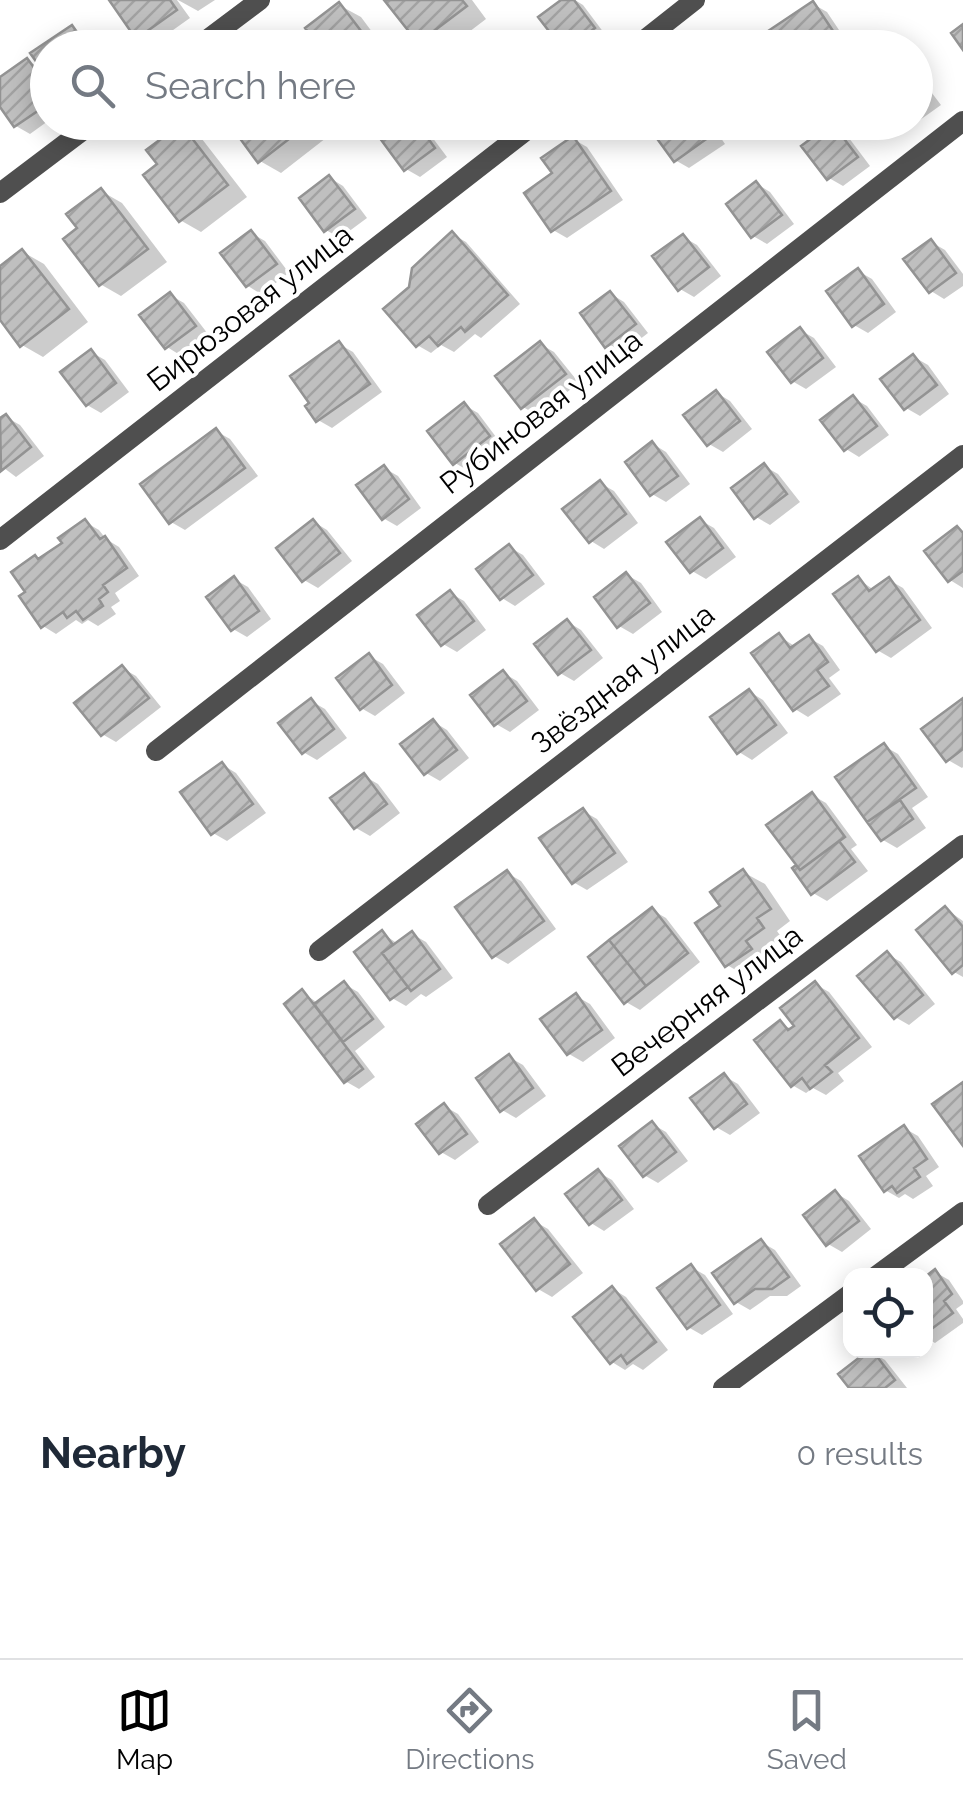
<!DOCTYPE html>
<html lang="en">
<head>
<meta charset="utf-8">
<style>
	:root { --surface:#fff; --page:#f2f2f3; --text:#1f2937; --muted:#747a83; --line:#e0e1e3; --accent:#000 }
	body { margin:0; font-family:Raleway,sans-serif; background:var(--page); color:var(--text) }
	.controls { position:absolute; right:30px; bottom:30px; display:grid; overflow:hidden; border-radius:20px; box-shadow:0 5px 25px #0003 }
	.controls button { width:90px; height:90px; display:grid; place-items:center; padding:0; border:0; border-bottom:2px solid var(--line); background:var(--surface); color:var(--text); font:50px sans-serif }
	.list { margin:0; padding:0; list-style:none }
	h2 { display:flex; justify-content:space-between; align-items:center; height:130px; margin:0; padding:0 40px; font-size:42px }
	h2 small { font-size:32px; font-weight:400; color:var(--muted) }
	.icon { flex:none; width:55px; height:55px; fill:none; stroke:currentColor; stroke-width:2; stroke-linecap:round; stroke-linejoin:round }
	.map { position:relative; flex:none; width:963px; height:1388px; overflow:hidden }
	.search { position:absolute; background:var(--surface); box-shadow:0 5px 25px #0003; left:30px; right:30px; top:30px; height:110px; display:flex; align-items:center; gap:25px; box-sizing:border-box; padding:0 35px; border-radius:55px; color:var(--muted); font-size:38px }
	.sheet { height:270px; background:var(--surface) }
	nav { display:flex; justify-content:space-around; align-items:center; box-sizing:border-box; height:140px; border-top:2px solid var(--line); background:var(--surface); font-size:28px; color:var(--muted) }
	nav a { display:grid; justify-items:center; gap:5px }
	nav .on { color:var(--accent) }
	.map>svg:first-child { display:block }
	.shadow { fill:#0003 }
	.building { fill:url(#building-hatch); stroke:#939393; stroke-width:2.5 }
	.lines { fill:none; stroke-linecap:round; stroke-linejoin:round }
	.minor { stroke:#4f4f4f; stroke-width:20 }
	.labels { text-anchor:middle; stroke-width:8; stroke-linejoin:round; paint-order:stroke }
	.street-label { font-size:30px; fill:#000; stroke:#fff }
</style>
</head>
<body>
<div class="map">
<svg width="963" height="1388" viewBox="0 0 963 1388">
	<defs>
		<pattern id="building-hatch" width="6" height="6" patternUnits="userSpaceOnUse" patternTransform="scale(2.5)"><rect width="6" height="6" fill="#bfbfbf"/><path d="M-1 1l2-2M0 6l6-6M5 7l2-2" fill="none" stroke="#a2a2a2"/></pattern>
	</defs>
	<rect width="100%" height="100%" fill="#fff"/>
	<path class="shadow" d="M112 0H177L190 18 152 45 138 37Z
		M178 0H215L198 11Z
		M388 0H472L486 19 448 48H430L419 41Z
		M565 0H575L583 5 607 37 592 48H565Z
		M813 4 827 12 849 45 845 48H782Z
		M339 5 361 17 384 48H312Z
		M72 28 86 36 94 48H48V121L30 134 16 126 0 102V80L28 61 47 72 34 54Z
		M916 72 941 105 913 125 909 122H916Z
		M231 122H315L326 138 281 173 260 161Z
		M402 122H419L423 125 447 157 420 177 406 169Z
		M648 122H710L725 144 689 168 675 160Z
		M832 126 846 134 870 166 843 186 829 178Z
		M181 127 202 139 247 197 201 232 180 220 161 165Z
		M573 139 587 147 623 200 567 238 553 230 556 174Z
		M330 178 343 186 367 218 340 238 326 230Z
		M757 184 770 192 794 224 767 244 753 236Z
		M101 191 122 203 167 262 121 296 100 284Z
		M251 233 265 241 289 273 261 294 248 286Z
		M452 234 466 242 520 304 481 338 475 334 454 352 441 345 431 353 417 345 411 288Z
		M683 237 697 245 721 276 694 297 680 289Z
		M931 242 945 250 963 274V286L944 299 931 291Z
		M23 252 44 264 88 322 43 357 22 345 0 316V269Z
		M858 271 872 279 896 312 868 333 854 325Z
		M611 294 624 302 648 333 621 354 607 346Z
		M170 295 184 303 208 334 180 355 167 347Z
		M800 330 814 338 836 367 806 389 792 381Z
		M339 344 353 352 382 392 332 428 318 420Z
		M540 344 554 352 579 383 537 415 523 407Z
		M91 352 105 360 129 392 101 413 87 405Z
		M914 357 928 365 949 394 920 416 906 408Z
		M717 393 730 401 752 429 723 452 709 444Z
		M853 398 867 406 889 435 859 457 846 449Z
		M464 405 478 413 502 445 469 471 455 463Z
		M6 417 20 425 44 456 16 477 0 465V421Z
		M216 431 230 439 258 476 185 530 171 522Z
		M653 444 666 452 690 484 666 502 652 494Z
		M764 466 778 474 800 502 770 525 756 517Z
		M384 468 398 476 421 508 397 526 383 518Z
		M600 483 614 491 638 523 604 549 591 541Z
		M700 520 714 528 736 557 706 579 692 571Z
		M85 522 99 530 106 539 119 547 139 576 115 593 120 601 111 607 116 614 98 626 88 620 82 624 76 620 56 634 43 626 29 593 41 561 65 544Z
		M314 522 327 530 352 561 318 588 304 580Z
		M958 529 963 532V588L950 580Z
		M509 547 523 555 545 584 515 606 502 598Z
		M627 575 641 583 662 612 633 634 619 626 597 598Z
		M234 579 248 587 271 619 247 637 233 629Z
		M858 579 874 590 889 580 903 588 932 628 891 658 877 650Z
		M450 593 464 601 486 630 457 652 443 644Z
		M568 622 581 630 603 658 574 681 560 673Z
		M779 636 796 647 809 638 823 646 840 670 829 678 841 694 808 717 795 709Z
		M369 656 383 664 405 693 375 716 361 708Z
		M122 668 136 676 161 707 116 742 102 734Z
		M503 673 517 681 539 710 510 732 496 724Z
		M750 692 763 700 788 733 752 760 739 752Z
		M311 701 325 709 347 738 317 760 303 752Z
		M963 701V767L962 768 948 760Z
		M434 722 447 730 469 758 440 781 426 773Z
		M884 746 898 754 928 797 912 808 926 828 897 848 883 840 839 777Z
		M223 765 236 773 266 813 227 841 213 833Z
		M364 776 378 784 400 813 370 836 356 828Z
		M812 795 826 803 857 845 851 849 868 871 827 901 813 893 795 869 799 866Z
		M583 811 597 819 628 862 587 890 573 882Z
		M743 872 765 884 790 921 777 931 784 941 766 954 771 962 748 977 727 965 723 907Z
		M507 873 521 881 556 929 508 964 494 956Z
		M946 909 963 921V977L954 972Z
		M652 910 666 918 700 962 640 1010 626 1002Z
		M382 933 398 944 412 934 426 942 453 978 426 997 421 994 406 1006 392 998Z
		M887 954 901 962 935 1004 909 1025 895 1017Z
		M344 984 358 992 385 1027 355 1051 375 1077 359 1089 345 1081 302 992 319 1004Z
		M815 984 829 992 872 1047 838 1073 844 1081 826 1095 813 1088 806 1093 792 1085 780 1023 793 1030Z
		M576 996 590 1004 615 1038 583 1062 569 1054Z
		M509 1057 523 1065 546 1096 516 1118 502 1110Z
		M724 1076 738 1084 760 1113 730 1135 716 1127Z
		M444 1106 458 1114 479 1142 455 1160 441 1152Z
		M652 1124 666 1132 688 1161 658 1183 644 1175Z
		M904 1128 918 1136 939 1167 926 1176 933 1186 913 1199 905 1194 899 1198 885 1190Z
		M598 1172 612 1180 634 1209 604 1231 591 1223Z
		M836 1193 849 1201 871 1229 842 1252 828 1244Z
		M534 1221 548 1229 583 1273 552 1297 538 1289Z
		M761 1242 775 1250 801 1286 787 1296H770L750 1310 736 1302Z
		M691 1267 705 1275 733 1314 702 1335 688 1327Z
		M935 1272 949 1280 963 1301V1304L956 1309 963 1319V1323L935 1343 926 1338V1279Z
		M613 1289 626 1297 668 1350 643 1370 633 1364 625 1370 612 1362Z
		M871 1352 885 1360 907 1388H852Z"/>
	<path class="building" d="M109 0H170L177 10 136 39Z
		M384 0H462L467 6 418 43Z
		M561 0H574L595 28 569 48H562L538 17Z
		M813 1 837 37 821 48H779L768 31Z
		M339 2 374 48H308L315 42 305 28Z
		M963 24V50L951 33Z
		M72 25 88 48H48V78L30 53Z
		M27 58 48 87V104L14 127 0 107V77Z
		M916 79 928 96 916 106Z
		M228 122H305L307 125 258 163Z
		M398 122H416L435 148 404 171 379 137Z
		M645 122H704L712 135 674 162Z
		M832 123 858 157 827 180 801 146Z
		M181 124 228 185 179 222 143 175 157 164 146 150Z
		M573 136 611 191 551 232 524 193 552 173 541 158Z
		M329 175 355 209 324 232 299 198Z
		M756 181 782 215 751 238 726 204Z
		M101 188 148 249 99 286 63 239 77 228 66 214Z
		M251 230 277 264 246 287 220 253Z
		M452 231 508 295 465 332 461 327 438 346 429 336 416 347 383 309 409 287 412 268Z
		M683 234 709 267 678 291 652 256Z
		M931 239 956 273 929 293 903 259Z
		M22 249 69 309 20 347 0 320V266Z
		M858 268 884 304 852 327 826 291Z
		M610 291 636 324 605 348 580 313Z
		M170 292 196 326 165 349 139 315Z
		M800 327 823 358 791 383 767 352Z
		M339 341 370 384 316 422 305 406 309 403 290 376Z
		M540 341 566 374 521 409 495 376Z
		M91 349 116 383 86 406 60 372Z
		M913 354 937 385 904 410 880 379Z
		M716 390 740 421 707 446 683 415Z
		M853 395 877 426 844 451 820 420Z
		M464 402 490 436 453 465 427 431Z
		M6 414 31 447 1 471 0 418Z
		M216 428 245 468 169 524 140 484Z
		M652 441 678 476 650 496 625 462Z
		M764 463 787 494 754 519 731 488Z
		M384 465 409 499 382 520 356 485Z
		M600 480 626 514 589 543 562 509Z
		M700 517 723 548 690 573 666 542Z
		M85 519 100 539 105 536 127 568 103 585 108 592 99 599 103 606 83 620 76 611 67 618 63 612 41 628 19 596 25 592 11 572 35 555 38 559 62 543 58 538Z
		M313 519 340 553 302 582 276 548Z
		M957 526 963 533V571L948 582 924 551Z
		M509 544 533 575 500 600 476 569Z
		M626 572 650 603 617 628 594 597Z
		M234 576 259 611 231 631 206 597Z
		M858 576 869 591 889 577 920 620 876 652 833 594Z
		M450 590 474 621 441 646 417 615Z
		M567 619 591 650 558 675 534 644Z
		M779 633 790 648 809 635 828 662 817 670 829 686 793 711 751 653Z
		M369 653 392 685 360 710 336 678Z
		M122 665 149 698 101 736 74 703Z
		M503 670 527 701 494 726 470 695Z
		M749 689 776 725 737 754 710 717Z
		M311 698 334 729 302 754 278 723Z
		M963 698V749L946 762 921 729Z
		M433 719 457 750 424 775 400 744Z
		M884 743 916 788 867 822 835 777Z
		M222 762 253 804 211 835 180 792Z
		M364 773 387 804 354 829 330 798Z
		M812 792 845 837 800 870 766 825Z
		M900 800 913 819 881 841 867 822Z
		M583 808 615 853 572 884 539 838Z
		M839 841 855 862 811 895 792 868 796 865 800 870Z
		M743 869 771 909 757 918 764 928 746 941 752 949 725 967 695 923 720 906 710 892Z
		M507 870 544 921 492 958 455 907Z
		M945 906 963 927V965L952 974 916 930Z
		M652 907 688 953 646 986 609 940Z
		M382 930 393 945 382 953 408 987 390 1000 354 952Z
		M412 931 440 969 411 991 382 953Z
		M609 940 646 986 624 1004 588 957Z
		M887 951 923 995 894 1019 857 976Z
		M344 981 373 1019 343 1042 314 1004Z
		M815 981 859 1038 825 1065 832 1072 810 1089 802 1078 791 1087 754 1040 780 1020 788 1030 794 1026 780 1008Z
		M302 989 363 1069 344 1083 284 1004Z
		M576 993 602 1030 567 1055 540 1019Z
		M509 1054 533 1088 500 1112 476 1078Z
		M724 1073 747 1104 714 1129 690 1098Z
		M963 1082V1146L932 1104Z
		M444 1103 467 1134 439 1154 416 1124Z
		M652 1121 676 1152 643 1177 619 1146Z
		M904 1125 927 1159 914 1168 920 1177 897 1193 892 1186 884 1192 859 1156Z
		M598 1169 622 1200 589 1225 565 1194Z
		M835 1190 859 1221 826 1246 803 1215Z
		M534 1218 570 1264 536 1291 500 1244Z
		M761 1239 789 1277 772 1289H755L734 1304 712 1273Z
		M691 1264 720 1305 687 1329 657 1288Z
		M935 1269 952 1294 944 1301 953 1313 926 1333V1276Z
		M612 1286 656 1342 627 1364 621 1355 610 1364 573 1317Z
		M869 1350H872L895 1380 885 1388H849L838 1374Z"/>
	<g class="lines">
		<path class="minor" d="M196 48 260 0
			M634 48 695 0
			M0 193 94 122
			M0 540 537 122
			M156 751 963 121
			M319 951 963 455
			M488 1205 963 845
			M876 1276 963 1212
			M723 1388 850 1294"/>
	</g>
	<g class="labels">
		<g class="street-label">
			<text transform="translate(250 308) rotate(-38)" y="10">Бирюзовая улица</text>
			<text transform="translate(541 412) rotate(-38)" y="10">Рубиновая улица</text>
			<text transform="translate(623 679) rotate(-38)" y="10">Звёздная улица</text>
			<text transform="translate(707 1001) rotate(-37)" y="10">Вечерняя улица</text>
		</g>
	</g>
</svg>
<div class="controls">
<button><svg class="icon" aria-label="locate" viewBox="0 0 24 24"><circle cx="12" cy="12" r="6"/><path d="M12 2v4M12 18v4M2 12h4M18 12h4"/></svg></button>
</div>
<div class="search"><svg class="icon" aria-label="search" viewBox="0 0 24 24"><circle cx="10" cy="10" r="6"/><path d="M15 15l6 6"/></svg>Search here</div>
</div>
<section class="sheet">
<h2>Nearby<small>0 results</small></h2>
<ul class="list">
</ul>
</section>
<nav>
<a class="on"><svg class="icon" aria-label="map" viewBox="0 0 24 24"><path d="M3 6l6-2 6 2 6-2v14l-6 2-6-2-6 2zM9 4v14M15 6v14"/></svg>Map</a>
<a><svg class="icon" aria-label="directions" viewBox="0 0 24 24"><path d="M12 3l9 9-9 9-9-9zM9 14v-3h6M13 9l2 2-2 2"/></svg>Directions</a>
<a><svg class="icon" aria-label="saved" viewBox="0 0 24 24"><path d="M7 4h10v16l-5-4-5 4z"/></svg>Saved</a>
</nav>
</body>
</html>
